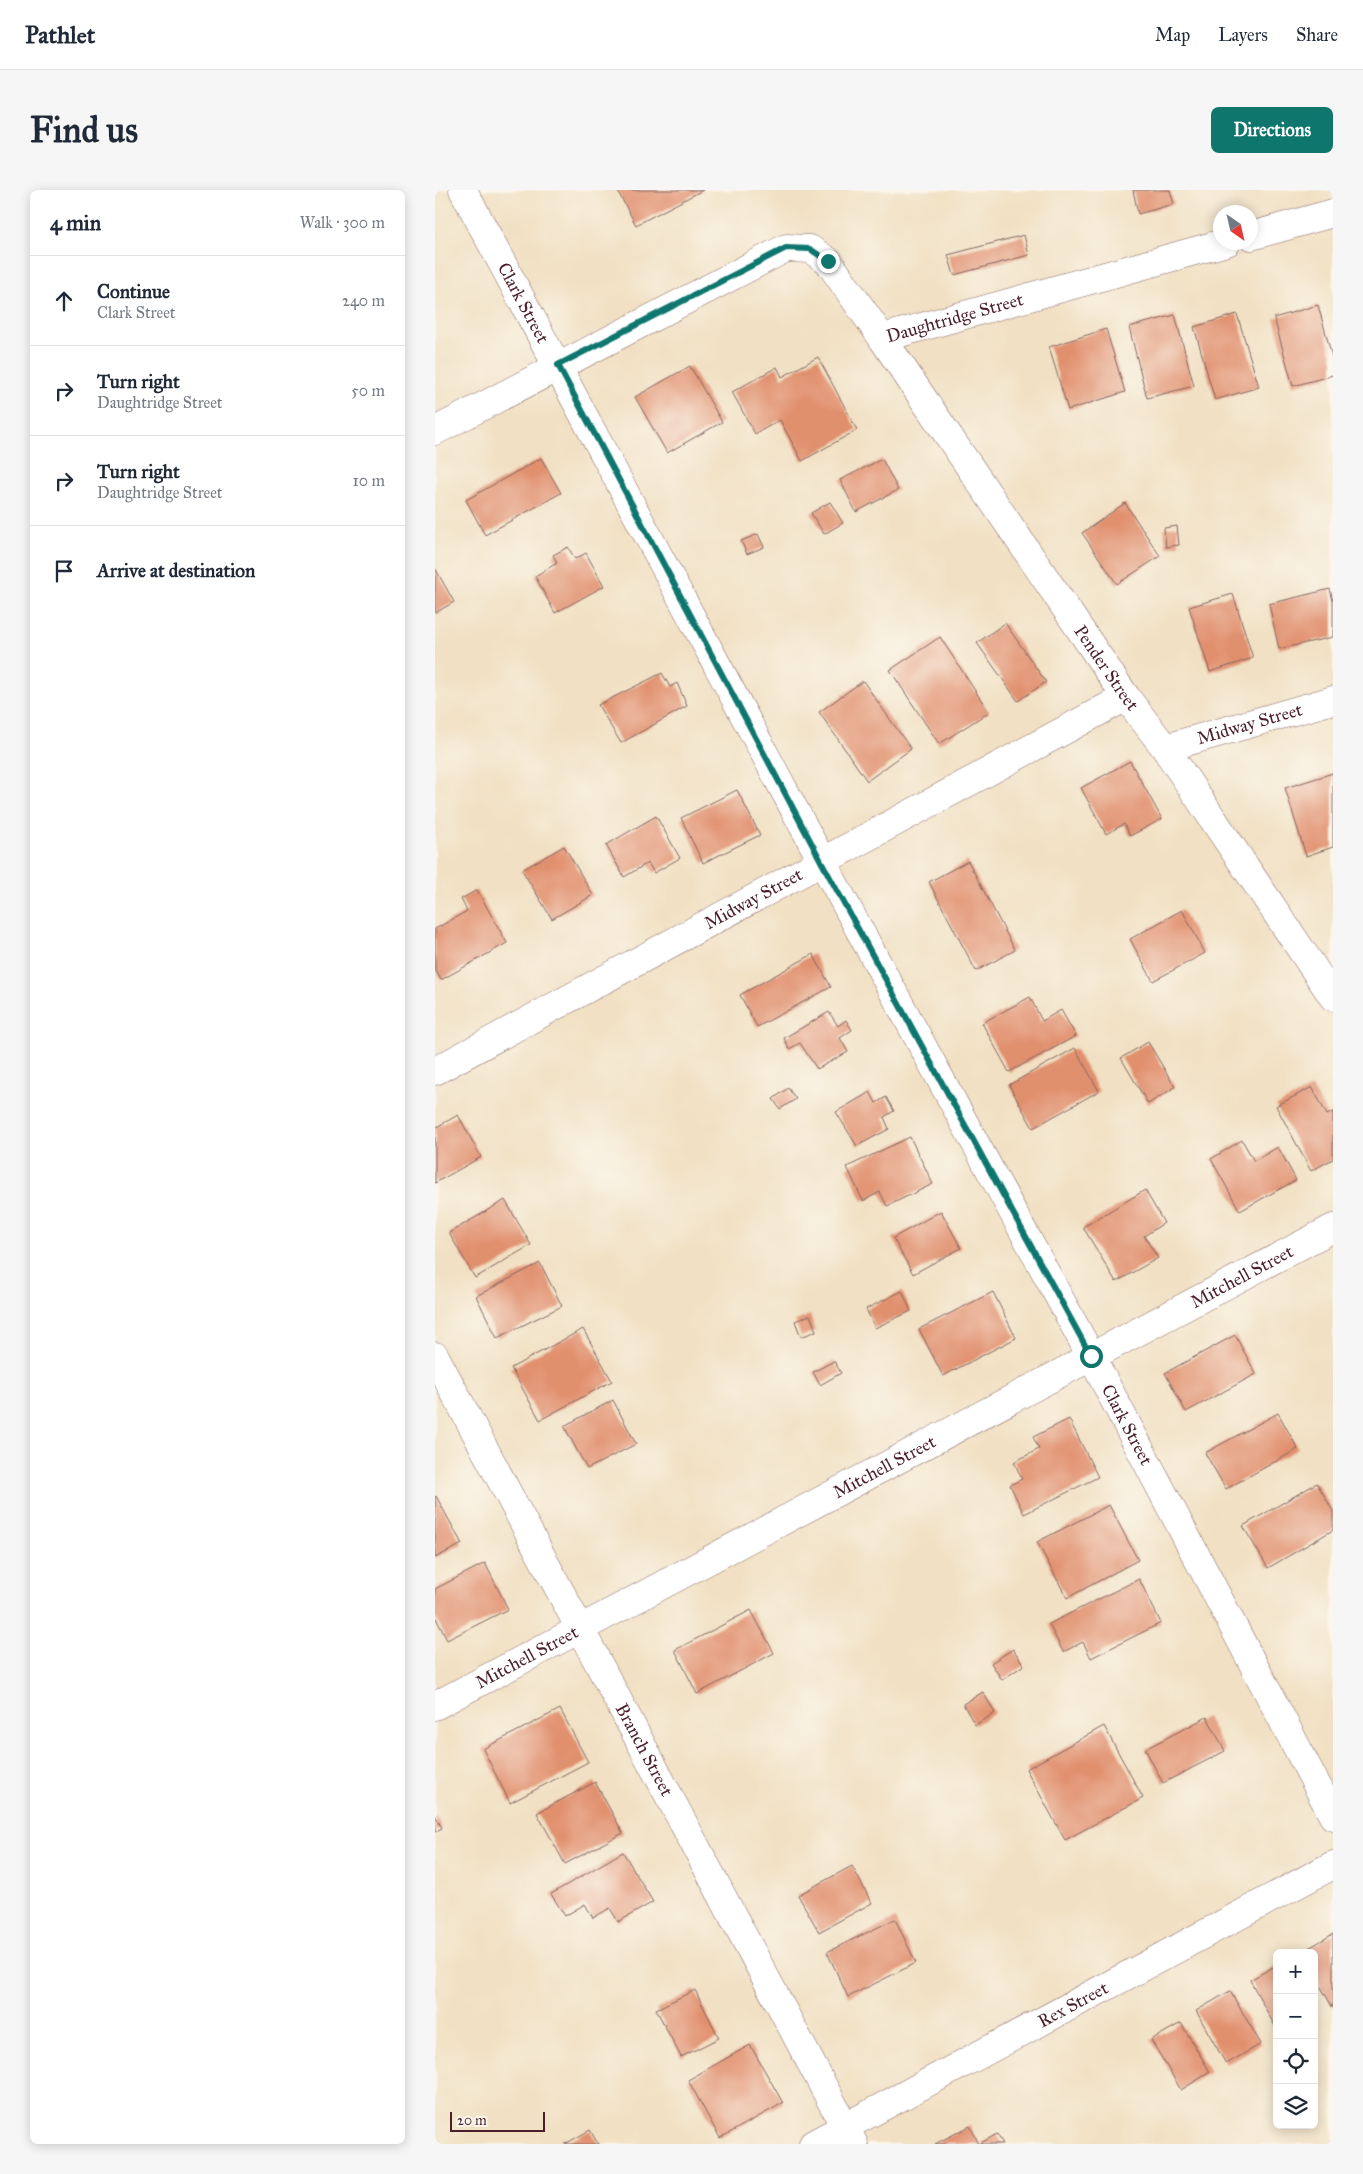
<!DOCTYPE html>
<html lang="en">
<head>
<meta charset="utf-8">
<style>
	:root { --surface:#fff; --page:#f6f6f7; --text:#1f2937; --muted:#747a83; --line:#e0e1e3; --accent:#0f766e }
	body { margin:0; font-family:"IM FELL Great Primer",serif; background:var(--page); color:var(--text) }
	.controls { position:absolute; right:15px; bottom:15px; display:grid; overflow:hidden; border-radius:8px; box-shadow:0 2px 12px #0003 }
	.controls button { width:45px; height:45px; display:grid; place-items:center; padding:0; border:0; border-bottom:1px solid var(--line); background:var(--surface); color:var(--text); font:25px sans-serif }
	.compass { position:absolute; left:778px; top:15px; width:45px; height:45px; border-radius:50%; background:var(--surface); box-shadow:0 2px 12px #0003; rotate:146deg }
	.scale { position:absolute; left:15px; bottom:12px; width:95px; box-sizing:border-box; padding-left:5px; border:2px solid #4a1f2b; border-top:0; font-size:14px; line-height:18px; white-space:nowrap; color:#4a1f2b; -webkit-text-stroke:4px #fbf7ec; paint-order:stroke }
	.stop { position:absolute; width:15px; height:15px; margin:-11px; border:4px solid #0f766e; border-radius:50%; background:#fff }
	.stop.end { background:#0f766e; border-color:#fff; box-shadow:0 1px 5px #0008 }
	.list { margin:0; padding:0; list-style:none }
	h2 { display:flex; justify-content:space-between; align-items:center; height:65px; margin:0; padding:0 20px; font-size:21px }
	h2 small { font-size:16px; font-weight:400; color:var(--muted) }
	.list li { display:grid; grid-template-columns:32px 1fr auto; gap:15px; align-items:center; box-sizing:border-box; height:90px; padding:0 20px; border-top:1px solid var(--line) }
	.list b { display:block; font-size:19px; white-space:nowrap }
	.list p { margin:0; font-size:16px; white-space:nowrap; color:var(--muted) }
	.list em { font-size:16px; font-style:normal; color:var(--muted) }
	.icon { flex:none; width:28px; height:28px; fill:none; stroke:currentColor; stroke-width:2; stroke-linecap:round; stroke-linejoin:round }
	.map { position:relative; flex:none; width:898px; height:1954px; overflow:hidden; border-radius:8px }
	header { display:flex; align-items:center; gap:30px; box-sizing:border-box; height:70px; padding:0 25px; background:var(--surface); border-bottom:1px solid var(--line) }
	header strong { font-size:24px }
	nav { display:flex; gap:28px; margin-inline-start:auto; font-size:18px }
	.intro { display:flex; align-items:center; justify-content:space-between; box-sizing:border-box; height:120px; padding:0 30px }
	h1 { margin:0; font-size:35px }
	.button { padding:12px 22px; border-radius:8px; background:var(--accent); color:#fff; font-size:18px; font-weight:700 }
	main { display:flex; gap:30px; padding:0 30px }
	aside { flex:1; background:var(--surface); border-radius:8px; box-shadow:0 2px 12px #0003 }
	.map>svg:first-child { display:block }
	.building { fill:#e1906e }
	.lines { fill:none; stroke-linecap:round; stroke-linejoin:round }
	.minor-casing { stroke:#846360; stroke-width:29 }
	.minor { stroke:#fff; stroke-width:28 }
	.route { stroke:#0f766e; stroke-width:6 }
	.labels { text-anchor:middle; stroke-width:5; stroke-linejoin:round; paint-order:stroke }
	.street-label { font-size:18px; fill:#4a1f2b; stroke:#fbf7ec }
</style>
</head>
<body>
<header>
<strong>Pathlet</strong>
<nav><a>Map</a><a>Layers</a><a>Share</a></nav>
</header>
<div class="intro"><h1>Find us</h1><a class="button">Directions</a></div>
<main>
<aside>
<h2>4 min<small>Walk · 300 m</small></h2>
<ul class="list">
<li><svg class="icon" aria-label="ahead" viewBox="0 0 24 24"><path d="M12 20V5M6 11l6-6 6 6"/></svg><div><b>Continue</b><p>Clark Street</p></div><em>240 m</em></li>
<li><svg class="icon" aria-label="right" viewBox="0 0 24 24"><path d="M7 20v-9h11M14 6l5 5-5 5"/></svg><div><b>Turn right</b><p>Daughtridge Street</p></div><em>50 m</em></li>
<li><svg class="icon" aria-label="right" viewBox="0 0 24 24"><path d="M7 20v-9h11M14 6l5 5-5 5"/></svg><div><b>Turn right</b><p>Daughtridge Street</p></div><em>10 m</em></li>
<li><svg class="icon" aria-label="arrive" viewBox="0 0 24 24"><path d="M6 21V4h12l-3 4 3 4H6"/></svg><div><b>Arrive at destination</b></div></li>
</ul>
</aside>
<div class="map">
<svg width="898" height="1954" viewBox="0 0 898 1954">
	<rect width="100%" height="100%" fill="#fbf7ec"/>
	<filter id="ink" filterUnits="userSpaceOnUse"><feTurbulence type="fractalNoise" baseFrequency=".02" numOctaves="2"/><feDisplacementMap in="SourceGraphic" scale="10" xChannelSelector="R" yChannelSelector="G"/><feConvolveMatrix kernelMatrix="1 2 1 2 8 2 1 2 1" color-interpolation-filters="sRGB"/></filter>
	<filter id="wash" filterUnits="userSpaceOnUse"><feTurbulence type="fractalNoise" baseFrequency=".0096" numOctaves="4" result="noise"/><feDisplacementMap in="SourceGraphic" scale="20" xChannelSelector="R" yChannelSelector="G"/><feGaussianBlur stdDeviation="1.12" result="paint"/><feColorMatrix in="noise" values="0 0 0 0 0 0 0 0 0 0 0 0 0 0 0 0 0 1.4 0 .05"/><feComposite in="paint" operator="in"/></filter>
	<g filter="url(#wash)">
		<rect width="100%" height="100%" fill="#f1e0c3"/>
		<g id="blocks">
			<path class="building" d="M182 0H268L201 35Z
				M698 0H735L739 14 703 24Z
				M589 45 594 65 519 85 513 65Z
				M883 115 898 170V185L858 196 839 128Z
				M802 124 824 197 780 210 759 137Z
				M740 125 759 196 712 208 694 137Z
				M671 139 690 202 633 220 614 157Z
				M383 167 422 240 367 271 345 230 320 244 297 202 342 177 347 187Z
				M255 176 287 232 232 263 200 207Z
				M106 268 126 303 50 345 31 310Z
				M447 269 463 300 421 322 405 290Z
				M395 312 408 333 389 344 376 323Z
				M690 313 725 366 682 394 647 343Z
				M742 336 744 355 731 357 729 338Z
				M323 344 329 357 312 364 306 351Z
				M133 357 140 369 151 363 169 396 120 423 100 386 122 373 118 365Z
				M0 378 19 412 0 423Z
				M895 399 898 411V447L844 459 834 414Z
				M798 404 818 468 775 482 754 417Z
				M570 433 611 492 583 511 542 453Z
				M505 447 554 522 504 554 455 480Z
				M227 483 235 497 242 493 252 516 186 553 163 515Z
				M428 491 476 559 432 591 384 522Z
				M695 571 727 629 695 646 689 634 671 644 646 598Z
				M898 583V657L871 666 850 598Z
				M302 600 325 645 268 673 246 628Z
				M221 626 245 668 219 683 213 673 189 687 171 655Z
				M129 656 158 705 117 729 87 680Z
				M533 671 580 760 541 781 494 692Z
				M42 700 72 753 6 790 0 779V739L32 721 26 709Z
				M747 720 770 763 718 791 695 749Z
				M378 764 396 797 322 837 305 805Z
				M595 807 607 831 626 820 641 846 574 882 547 833Z
				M394 822 403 836 411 830 417 840 405 848 413 862 382 879 365 853 354 859 349 848Z
				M713 852 740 897 713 914 686 868Z
				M640 858 664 901 598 938 574 895Z
				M877 897 892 925 898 922V969L876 981 841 916Z
				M353 898 361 909 345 919 338 909Z
				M435 902 441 913 451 907 459 921 449 927 454 939 422 956 401 922Z
				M23 925 46 967 0 993V938Z
				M475 947 498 994 452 1016 445 1002 428 1011 412 977Z
				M807 950 819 971 843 957 861 990 805 1021 776 969Z
				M710 1000 729 1033 709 1046 723 1068 681 1092 648 1037Z
				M70 1010 96 1055 40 1088 14 1043Z
				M506 1021 526 1058 478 1084 458 1048Z
				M105 1073 127 1116 62 1148 41 1106Z
				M467 1101 476 1121 440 1138 431 1119Z
				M558 1102 581 1148 508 1186 484 1139Z
				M375 1125 381 1141 366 1147 360 1131Z
				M148 1139 177 1191 105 1230 76 1178Z
				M800 1145 821 1184 751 1222 730 1183Z
				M399 1171 406 1183 385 1195 378 1182Z
				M178 1210 201 1254 152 1279 129 1236Z
				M843 1223 863 1259 791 1299 770 1263Z
				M634 1229 663 1287 589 1324 575 1295 587 1289 579 1272 604 1259 598 1247Z
				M882 1293 898 1321V1340L833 1378 808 1336Z
				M1 1306 27 1354 0 1368V1307Z
				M674 1315 703 1370 632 1408 602 1352Z
				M50 1373 73 1419 12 1450 0 1426V1399Z
				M704 1389 726 1433 656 1468 648 1452 628 1462 614 1434Z
				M316 1420 339 1463 262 1504 240 1460Z
				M578 1459 589 1475 567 1490 556 1473Z
				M548 1502 560 1523 540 1535 528 1514Z
				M125 1519 153 1572 75 1613 48 1559Z
				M772 1527 790 1561 728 1593 710 1559Z
				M669 1536 708 1608 630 1650 591 1579Z
				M160 1592 188 1643 130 1674 102 1623Z
				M0 1625 7 1638 0 1642Z
				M188 1662 218 1712 183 1732 175 1718 158 1728 150 1714 130 1726 116 1704Z
				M417 1676 437 1713 384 1742 363 1705Z
				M460 1729 481 1773 413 1807 392 1762Z
				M898 1744V1818L879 1785V1763H865Z
				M842 1775V1840L815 1790Z
				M260 1800 284 1848 246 1867 221 1819Z
				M795 1801 826 1854 791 1874 761 1821Z
				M746 1833 775 1882 746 1900 716 1850Z
				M315 1855 348 1913 285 1948 253 1890Z
				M535 1936 544 1954 562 1944 568 1954H500Z
				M155 1940 163 1954H130Z"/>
		</g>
	</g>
	<g filter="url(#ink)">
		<use href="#blocks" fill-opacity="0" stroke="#846360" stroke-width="1"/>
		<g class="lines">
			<defs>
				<g id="minor">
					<path id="s1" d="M28 0 387 671 656 1166 898 1626"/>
					<path d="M816 46 898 23"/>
					<path id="s2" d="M447 148 691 507 730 558 898 807"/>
					<path id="s3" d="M0 241 351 58 375 59 393 71 447 148 792 52"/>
					<path id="s4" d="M730 558 898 510"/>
					<path id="s5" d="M0 881 691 507"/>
					<path id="s6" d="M0 1166 419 1954"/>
					<path id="s7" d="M0 1516 898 1038"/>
					<path id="s8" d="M378 1954 898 1675"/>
				</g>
			</defs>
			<use href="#minor" class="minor-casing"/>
			<use href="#minor" class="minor"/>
		</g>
	</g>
	<g class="lines" filter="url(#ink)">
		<path class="route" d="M393 71 375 59 351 58 123 175 386 671 656 1166"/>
	</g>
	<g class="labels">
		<g class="street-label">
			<text dy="6" stroke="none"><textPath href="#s1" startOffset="128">Clark Street</textPath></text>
			<text dy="6" stroke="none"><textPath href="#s3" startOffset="611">Daughtridge Street</textPath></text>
			<text dy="6" stroke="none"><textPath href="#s2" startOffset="399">Pender Street</textPath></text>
			<text dy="6" stroke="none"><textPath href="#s4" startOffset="88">Midway Street</textPath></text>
			<text dy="6" stroke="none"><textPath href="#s5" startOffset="362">Midway Street</textPath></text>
			<text dy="6" stroke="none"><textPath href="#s7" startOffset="914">Mitchell Street</textPath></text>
			<text dy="6" stroke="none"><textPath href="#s1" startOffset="1402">Clark Street</textPath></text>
			<text dy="6" stroke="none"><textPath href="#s7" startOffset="509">Mitchell Street</textPath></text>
			<text dy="6" stroke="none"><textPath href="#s7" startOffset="104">Mitchell Street</textPath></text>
			<text dy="6" stroke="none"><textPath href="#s6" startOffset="446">Branch Street</textPath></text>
			<text dy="6" stroke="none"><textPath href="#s8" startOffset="295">Rex Street</textPath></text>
		</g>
	</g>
</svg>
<div class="controls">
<button>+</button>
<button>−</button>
<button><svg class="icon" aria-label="locate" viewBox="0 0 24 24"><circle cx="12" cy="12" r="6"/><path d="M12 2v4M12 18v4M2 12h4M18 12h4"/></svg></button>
<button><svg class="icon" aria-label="layers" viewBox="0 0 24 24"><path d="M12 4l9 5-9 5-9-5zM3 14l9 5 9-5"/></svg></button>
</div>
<svg class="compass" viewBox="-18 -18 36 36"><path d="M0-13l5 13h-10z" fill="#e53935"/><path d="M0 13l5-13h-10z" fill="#747a83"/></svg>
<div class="scale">20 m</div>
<div class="stop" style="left:656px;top:1166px"></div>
<div class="stop end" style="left:393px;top:71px"></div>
</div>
</main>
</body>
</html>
